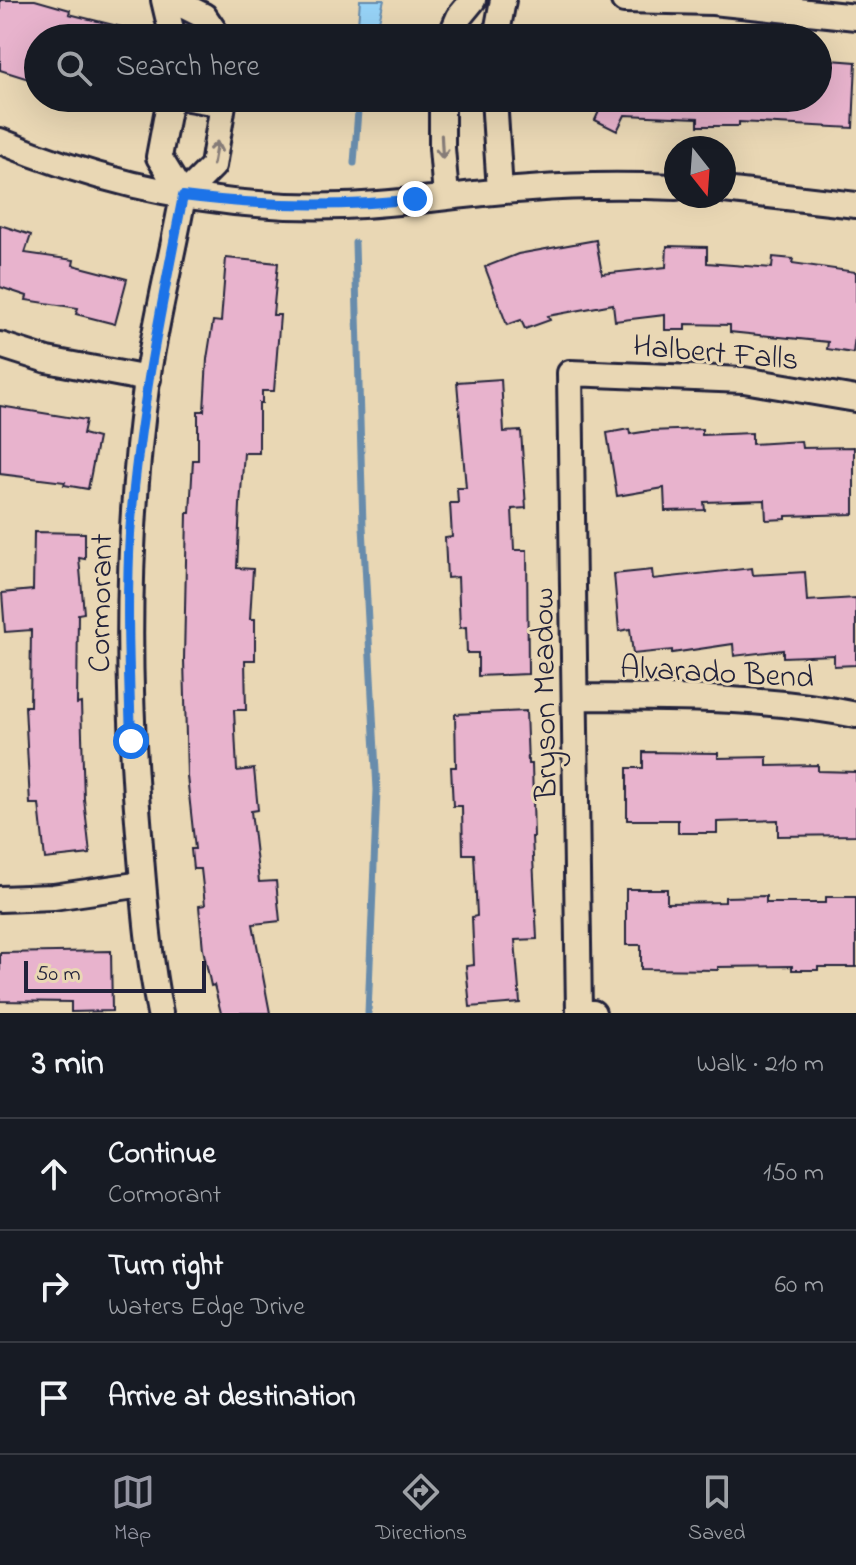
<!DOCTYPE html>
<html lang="en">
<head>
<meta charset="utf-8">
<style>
	:root { --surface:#171b24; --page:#20242c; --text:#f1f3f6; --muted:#9ea1a6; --line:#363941; --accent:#9495a2 }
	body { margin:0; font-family:"Indie Flower",sans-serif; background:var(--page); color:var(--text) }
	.compass { position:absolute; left:664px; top:136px; width:72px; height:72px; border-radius:50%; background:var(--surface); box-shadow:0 8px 32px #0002; rotate:163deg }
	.scale { position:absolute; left:24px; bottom:20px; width:182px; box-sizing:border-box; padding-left:8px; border:4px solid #22223b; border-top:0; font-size:22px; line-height:28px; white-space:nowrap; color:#22223b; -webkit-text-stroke:6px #e9d7b4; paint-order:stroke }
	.stop { position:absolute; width:24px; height:24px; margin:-18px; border:6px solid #1a73e8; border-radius:50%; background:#fff }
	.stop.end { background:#1a73e8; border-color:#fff; box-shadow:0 2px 8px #0008 }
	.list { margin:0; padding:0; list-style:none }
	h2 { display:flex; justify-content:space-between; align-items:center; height:104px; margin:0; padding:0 32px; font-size:34px }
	h2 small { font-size:26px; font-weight:400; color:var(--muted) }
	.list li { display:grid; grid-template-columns:52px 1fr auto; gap:24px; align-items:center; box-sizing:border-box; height:112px; padding:0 32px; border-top:2px solid var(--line) }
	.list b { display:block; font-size:30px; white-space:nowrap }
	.list p { margin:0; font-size:26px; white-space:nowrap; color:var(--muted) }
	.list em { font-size:26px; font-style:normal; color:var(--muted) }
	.icon { flex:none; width:44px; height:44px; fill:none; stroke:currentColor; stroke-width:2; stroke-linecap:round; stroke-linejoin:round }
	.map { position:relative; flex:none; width:856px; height:1013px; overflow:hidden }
	.search { position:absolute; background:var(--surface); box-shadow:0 8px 32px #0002; left:24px; right:24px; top:24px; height:88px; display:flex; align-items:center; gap:20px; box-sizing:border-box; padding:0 28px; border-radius:44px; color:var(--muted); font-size:30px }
	.sheet { height:440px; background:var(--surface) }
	nav { display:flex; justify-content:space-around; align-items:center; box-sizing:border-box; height:112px; border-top:2px solid var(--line); background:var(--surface); font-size:22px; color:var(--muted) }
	nav a { display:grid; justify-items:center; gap:4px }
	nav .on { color:var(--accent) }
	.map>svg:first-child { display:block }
	.water { fill:#97d3f7; stroke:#688cac; stroke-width:2 }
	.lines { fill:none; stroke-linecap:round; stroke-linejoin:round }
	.stream { stroke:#688cac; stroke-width:7 }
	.building { fill:#e8b3cd; stroke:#22223b; stroke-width:2 }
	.minor-casing { stroke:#22223b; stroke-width:30 }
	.minor { stroke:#e9d7b4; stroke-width:24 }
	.oneway { stroke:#867c78 }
	.route { stroke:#1a73e8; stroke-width:10 }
	.labels { text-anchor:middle; stroke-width:6; stroke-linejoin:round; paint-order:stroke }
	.street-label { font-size:32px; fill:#22223b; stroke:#e9d7b4 }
</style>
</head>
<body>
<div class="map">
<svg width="856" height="1013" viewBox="0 0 856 1013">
	<rect width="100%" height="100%" fill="#e9d7b4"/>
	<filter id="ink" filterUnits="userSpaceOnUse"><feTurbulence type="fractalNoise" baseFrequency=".0125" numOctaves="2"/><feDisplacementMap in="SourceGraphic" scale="16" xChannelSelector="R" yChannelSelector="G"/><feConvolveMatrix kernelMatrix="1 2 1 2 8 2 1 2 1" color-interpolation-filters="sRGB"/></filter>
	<g filter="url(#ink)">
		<path class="water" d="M360 0H384L375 38 357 37Z"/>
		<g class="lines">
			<path class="stream" d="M354 163 359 98
				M355 243 363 526 377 790 368 1013"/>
		</g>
		<path class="building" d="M0 0H35L70 10 69 14 138 31 137 38H38V82L0 70Z
			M818 59 856 62 853 128 739 122V126H698V118L625 115 617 131 595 120 605 98 620 105V98H818Z
			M0 225 31 235 25 253 74 260 73 265 127 279 115 324 76 314 78 308 26 300 27 296 0 287Z
			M596 240 602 274 666 267 667 246 707 247V263L772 268 773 257 793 259 792 263 856 272V328L853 353 827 349 828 342 730 332V325L685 324V330H665V315L615 321 613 304 548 316 550 320 525 329 521 320 507 325 485 267 518 254Z
			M226 258 278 263 273 315H280L274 391H262V403H259V453H244L240 505 237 568 253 569 250 619H255V660H245L246 710H234L237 771 254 769 258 810 251 811 259 882 276 881 280 921 253 924 270 1013H221L214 985 211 986 203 949 199 906 205 905 201 869H193L191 849H195L187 776 184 659 187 513H190L193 460H198V411H204L207 359 213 321 221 322Z
			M501 379 504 432 521 431 526 508 512 509 514 550H527L528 674 478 676V653H467L466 627 460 628 458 577 447 578 445 538 452 537 450 503H458L457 488H466L457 382Z
			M0 406 86 420 83 434 98 438 88 489 64 485 65 482 0 474Z
			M629 429 630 434 649 431 702 429V435L752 433V444L801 441 802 448 854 447V514L786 516V519L766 520 765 500 704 502 705 510 665 511 664 488 617 496 607 433Z
			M34 532 85 533V559L79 558 84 613 78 614 77 704 81 703 84 799 90 854 45 859 39 804H30L25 706H30L31 630 5 632 2 593 33 590Z
			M752 568 753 575 805 572 807 601 856 598V665L834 666V655L783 657V650L734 656 733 644 672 653V650L633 654 630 629 619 631 614 574 652 570 653 579Z
			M526 711 528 764H532L534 837H532L537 939 515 940 520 1003 470 1007 466 966 474 965 472 917 477 916 474 854H463L462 806H453L451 767H456L455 714Z
			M643 752 718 753V758L767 757V766L818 765V771L856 772V835L778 836V820L717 822V833H678V820H627V768H643Z
			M626 889H667V903L725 902V897L766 896V903H826V897H856V967H818V970H792V966L718 967V970L641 969V945H626Z
			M111 951 112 1011 71 1012V1002L0 1001V953Z"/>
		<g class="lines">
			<defs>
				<path id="minor" d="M164 0 173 38
					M172 0 204 16 219 38
					M624 0 713 2 856 17
					M450 38 459 17 473 0
					M496 38 503 0
					M170 98 159 157 183 196
					M188 98 223 104
					M442 98V148L446 196
					M494 98 500 191
					M0 141C110 187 224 210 343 206 406 204 468 193 530 189 579 185 627 185 676 187
					M724 190 856 205
					M183 196 213 166 224 98
					M0 345 47 360 148 379
					M575 697C668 698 764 696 856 715
					M0 899 53 897 143 884
					M160 1013C148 954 144 893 139 833 126 681 126 531 147 380 156 319 172 257 183 196
					M593 1013H579L570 373 744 380 856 399"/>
			</defs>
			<use href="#minor" class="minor-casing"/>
			<use href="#minor" class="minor"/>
		</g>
		<defs><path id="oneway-shaft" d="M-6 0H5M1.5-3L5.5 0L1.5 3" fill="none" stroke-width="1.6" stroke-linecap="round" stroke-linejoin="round" transform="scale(2)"/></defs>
		<g class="oneway">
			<use href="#oneway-shaft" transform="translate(442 147) rotate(87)"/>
			<use href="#oneway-shaft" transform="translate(215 153) rotate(-80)"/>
		</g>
	</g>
	<g class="lines" filter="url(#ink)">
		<path class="route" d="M131 741C129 672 126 602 130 534 138 420 161 308 183 196 262 206 337 208 415 199"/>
	</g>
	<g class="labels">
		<g class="street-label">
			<text transform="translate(716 351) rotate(5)" y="11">Halbert Falls</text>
			<text transform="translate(99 603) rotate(-89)" y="11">Cormorant</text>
			<text transform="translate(717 671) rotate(3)" y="11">Alvarado Bend</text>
			<text transform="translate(543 694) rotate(-91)" y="11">Bryson Meadow</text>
		</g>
	</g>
</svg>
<svg class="compass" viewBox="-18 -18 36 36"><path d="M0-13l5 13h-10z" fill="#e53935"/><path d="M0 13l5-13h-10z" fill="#9ea1a6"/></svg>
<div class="scale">50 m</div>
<div class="stop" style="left:131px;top:741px"></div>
<div class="stop end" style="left:415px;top:199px"></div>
<div class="search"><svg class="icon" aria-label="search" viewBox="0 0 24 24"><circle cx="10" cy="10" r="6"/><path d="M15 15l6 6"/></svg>Search here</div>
</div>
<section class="sheet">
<h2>3 min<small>Walk · 210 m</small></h2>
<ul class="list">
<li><svg class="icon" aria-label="ahead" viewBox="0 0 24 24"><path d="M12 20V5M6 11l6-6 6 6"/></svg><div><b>Continue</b><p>Cormorant</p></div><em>150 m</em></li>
<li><svg class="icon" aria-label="right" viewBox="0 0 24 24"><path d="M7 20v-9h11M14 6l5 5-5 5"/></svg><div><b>Turn right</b><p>Waters Edge Drive</p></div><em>60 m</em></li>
<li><svg class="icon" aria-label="arrive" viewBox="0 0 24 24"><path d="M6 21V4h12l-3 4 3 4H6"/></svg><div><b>Arrive at destination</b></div></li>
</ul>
</section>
<nav>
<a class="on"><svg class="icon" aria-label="map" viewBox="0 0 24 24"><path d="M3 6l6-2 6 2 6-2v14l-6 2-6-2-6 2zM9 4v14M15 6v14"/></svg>Map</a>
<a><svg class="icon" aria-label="directions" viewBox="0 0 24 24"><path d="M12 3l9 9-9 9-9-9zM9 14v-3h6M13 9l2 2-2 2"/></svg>Directions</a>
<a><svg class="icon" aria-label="saved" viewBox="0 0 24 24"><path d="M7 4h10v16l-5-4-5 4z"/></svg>Saved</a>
</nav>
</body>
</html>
